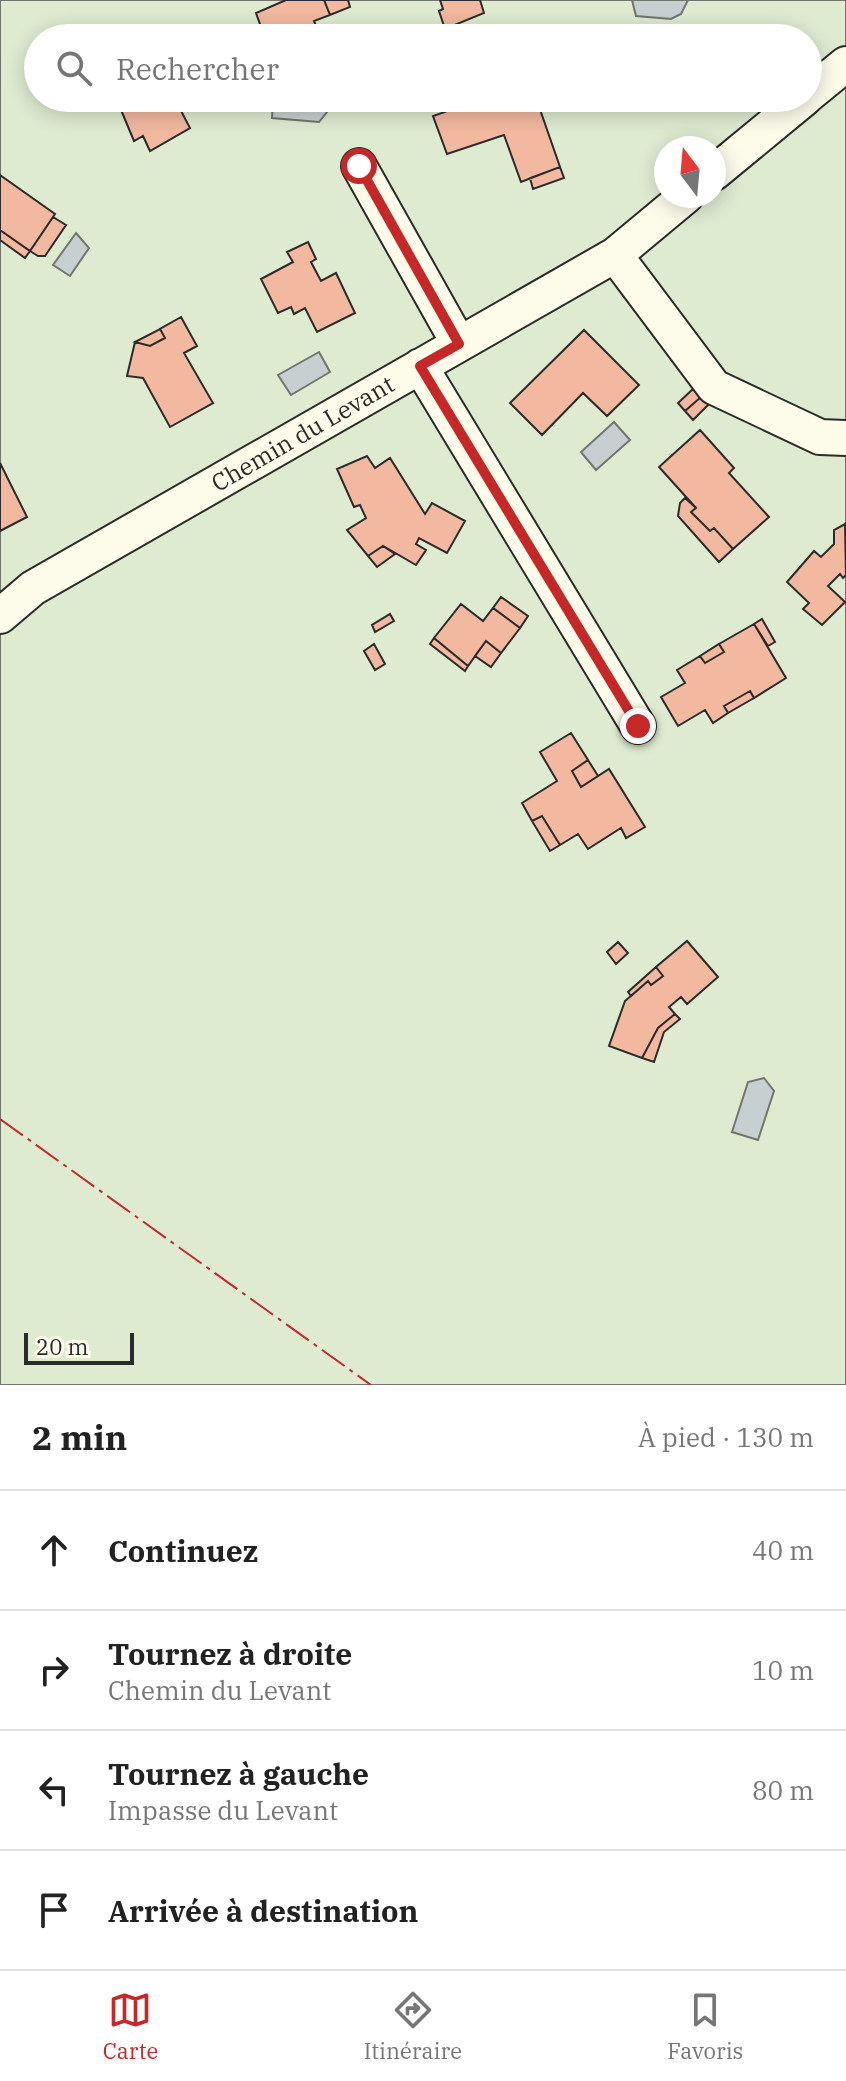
<!DOCTYPE html>
<html lang="fr">
<head>
<meta charset="utf-8">
<style>
	:root { --surface:#fff; --page:#f6f6f6; --text:#222; --muted:#767676; --line:#e0e0e0; --accent:#c62828 }
	body { margin:0; font-family:"IBM Plex Serif",serif; background:var(--page); color:var(--text) }
	.compass { position:absolute; left:654px; top:136px; width:72px; height:72px; border-radius:50%; background:var(--surface); box-shadow:0 4px 20px #0003; rotate:344deg }
	.scale { position:absolute; left:24px; bottom:20px; width:110px; box-sizing:border-box; padding-left:8px; border:4px solid #2b2b2b; border-top:0; font-size:22px; line-height:28px; white-space:nowrap; color:#2b2b2b; -webkit-text-stroke:6px #fdfbea; paint-order:stroke }
	.stop { position:absolute; width:24px; height:24px; margin:-18px; border:6px solid #c62828; border-radius:50%; background:#fff }
	.stop.end { background:#c62828; border-color:#fff; box-shadow:0 2px 8px #0008 }
	.list { margin:0; padding:0; list-style:none }
	h2 { display:flex; justify-content:space-between; align-items:center; height:104px; margin:0; padding:0 32px; font-size:34px }
	h2 small { font-size:26px; font-weight:400; color:var(--muted) }
	.list li { display:grid; grid-template-columns:52px 1fr auto; gap:24px; align-items:center; box-sizing:border-box; height:120px; padding:0 32px; border-top:2px solid var(--line) }
	.list b { display:block; font-size:30px; white-space:nowrap }
	.list p { margin:0; font-size:26px; white-space:nowrap; color:var(--muted) }
	.list em { font-size:26px; font-style:normal; color:var(--muted) }
	.icon { flex:none; width:44px; height:44px; fill:none; stroke:currentColor; stroke-width:2; stroke-linecap:round; stroke-linejoin:round }
	.map { position:relative; flex:none; width:846px; height:1385px; overflow:hidden }
	.search { position:absolute; background:var(--surface); box-shadow:0 4px 20px #0003; left:24px; right:24px; top:24px; height:88px; display:flex; align-items:center; gap:20px; box-sizing:border-box; padding:0 28px; border-radius:44px; color:var(--muted); font-size:30px }
	.sheet { height:584px; background:var(--surface) }
	nav { display:flex; justify-content:space-around; align-items:center; box-sizing:border-box; height:112px; border-top:2px solid var(--line); background:var(--surface); font-size:22px; color:var(--muted) }
	nav a { display:grid; justify-items:center; gap:4px }
	nav .on { color:var(--accent) }
	.map>svg:first-child { display:block }
	.green { fill:#deebd1; stroke:#74746e; stroke-width:2; fill-rule:evenodd }
	.water { fill:#c7d0d0; stroke:#74746e; stroke-width:2 }
	.building { fill:#f2b8a0; stroke:#2b2b2b; stroke-width:2 }
	.lines { fill:none; stroke-linecap:round; stroke-linejoin:round }
	.street-casing { stroke:#2b2b2b; stroke-width:38 }
	.street { stroke:#fdfbea; stroke-width:34 }
	.power { stroke:#c62828; stroke-width:2; stroke-dasharray:28 6 4 6; stroke-linecap:butt }
	.route { stroke:#c62828; stroke-width:10 }
	.labels { text-anchor:middle; stroke-width:6; stroke-linejoin:round; paint-order:stroke }
	.street-label { font-size:24px; fill:#2b2b2b; stroke:#fdfbea }
</style>
</head>
<body>
<div class="map">
<svg width="846" height="1385" viewBox="0 0 846 1385">
	<rect width="100%" height="100%" fill="#fdfbea"/>
	<path class="green" d="M0 0H846V1385H0ZM38 38H808V98H38ZM666 148H714V196H666Z"/>
	<path class="water" d="M632 0H688L681 14 671 19 636 16Z
		M273 98 321 99 327 112 319 122 272 118Z
		M76 233 89 248 70 276 53 265Z
		M319 352 330 372 291 395 278 375Z
		M614 422 630 440 596 470 581 452Z
		M764 1078 774 1091 758 1140 732 1132 748 1082Z"/>
	<path class="building" d="M286 0H324L330 15 314 21 321 38H265L256 13Z
		M324 0H348L350 7 330 15Z
		M440 0H480L484 13 445 29 439 11 443 9Z
		M116 98H167L172 107 178 105 190 128 150 151 143 136 134 141Z
		M484 98H536L560 167 521 182 504 135 447 154 433 116Z
		M560 167 564 178 533 189 530 178Z
		M0 175 55 214 30 251 0 230Z
		M53 217 66 225 45 256H38L30 251Z
		M0 230 30 251 25 258 0 240Z
		M308 242 316 259 311 262 321 281 336 273 355 313 317 332 305 308 294 314 291 307 278 313 261 279 293 262 287 252Z
		M181 317 197 346 184 353 213 403 170 427 143 378 127 376 135 342 150 346 165 338 160 329Z
		M160 329 165 338 150 346 135 342Z
		M584 330 639 385 607 416 583 393 542 435 510 403Z
		M693 389 701 397 685 411 678 403Z
		M701 397 709 404 693 420 685 411Z
		M700 430 734 468 729 473 769 517 733 549 714 528 710 531 691 512 696 508 659 467Z
		M367 456 375 468 390 458 425 514 432 503 465 521 447 553 419 538 416 544 426 550 416 565 383 546 368 556 347 530 366 518 360 505 354 507 337 469Z
		M0 463 27 517 0 531Z
		M685 498 696 508 691 512 710 531 714 528 733 549 719 562 678 516 680 503Z
		M845 524 846 575 843 578 840 574 828 586 845 602 822 625 803 609 809 603 787 582 814 551 821 557 834 544V530Z
		M383 546 395 554 377 567 368 556Z
		M501 597 528 616 520 628 493 608Z
		M461 604 483 621 493 608 520 628 501 653 486 641 468 666 434 638Z
		M390 614 394 621 375 632 372 625Z
		M762 619 775 642 768 646 754 624Z
		M754 624 786 678 754 698 750 691 724 706 728 713 713 723 705 710 678 726 661 697 685 683 677 670 700 656 705 663 724 652 719 644Z
		M434 638 468 666 465 671 430 644Z
		M486 641 501 653 491 667 475 656Z
		M374 644 385 664 375 670 364 651Z
		M719 644 724 652 705 663 700 656Z
		M750 691 754 698 728 713 724 706Z
		M571 733 588 760 572 771 581 787 609 769 645 827 626 838 621 828 588 849 578 834 560 845 542 816 532 821 522 803 557 781 540 752Z
		M588 760 598 776 581 787 572 771Z
		M542 816 560 845 550 851 532 821Z
		M687 941 718 977 687 1004 681 997 669 1007 675 1014 658 1028 642 1058 609 1046 625 1001 648 981 651 985 663 976 656 967Z
		M618 942 628 953 616 964 607 952Z
		M656 967 663 976 651 985 648 981 631 996 628 992Z
		M675 1014 680 1019 664 1032 654 1062 642 1058 658 1028Z"/>
	<g class="lines">
		<defs>
			<path id="street" d="M808 95 846 64
				M359 166 459 344
				M714 173 805 98
				M615 255 714 387 820 437 846 438
				M420 366 638 726
				M0 616 33 588 615 255 686 196"/>
		</defs>
		<use href="#street" class="street-casing"/>
		<use href="#street" class="street"/>
		<path class="power" d="M0 1119 371 1385"/>
	</g>
	<g class="lines">
		<path class="route" d="M359 166 459 344 420 366 638 726"/>
	</g>
	<g class="labels">
		<g class="street-label">
			<text transform="translate(303 434) rotate(-30)" y="8">Chemin du Levant</text>
		</g>
	</g>
</svg>
<svg class="compass" viewBox="-18 -18 36 36"><path d="M0-13l5 13h-10z" fill="#e53935"/><path d="M0 13l5-13h-10z" fill="#767676"/></svg>
<div class="scale">20 m</div>
<div class="stop" style="left:359px;top:166px"></div>
<div class="stop end" style="left:638px;top:726px"></div>
<div class="search"><svg class="icon" aria-label="search" viewBox="0 0 24 24"><circle cx="10" cy="10" r="6"/><path d="M15 15l6 6"/></svg>Rechercher</div>
</div>
<section class="sheet">
<h2>2 min<small>À pied · 130 m</small></h2>
<ul class="list">
<li><svg class="icon" aria-label="ahead" viewBox="0 0 24 24"><path d="M12 20V5M6 11l6-6 6 6"/></svg><div><b>Continuez</b></div><em>40 m</em></li>
<li><svg class="icon" aria-label="right" viewBox="0 0 24 24"><path d="M7 20v-9h11M14 6l5 5-5 5"/></svg><div><b>Tournez à droite</b><p>Chemin du Levant</p></div><em>10 m</em></li>
<li><svg class="icon" aria-label="left" viewBox="0 0 24 24"><path d="M17 20v-9H6M10 6l-5 5 5 5"/></svg><div><b>Tournez à gauche</b><p>Impasse du Levant</p></div><em>80 m</em></li>
<li><svg class="icon" aria-label="arrive" viewBox="0 0 24 24"><path d="M6 21V4h12l-3 4 3 4H6"/></svg><div><b>Arrivée à destination</b></div></li>
</ul>
</section>
<nav>
<a class="on"><svg class="icon" aria-label="map" viewBox="0 0 24 24"><path d="M3 6l6-2 6 2 6-2v14l-6 2-6-2-6 2zM9 4v14M15 6v14"/></svg>Carte</a>
<a><svg class="icon" aria-label="directions" viewBox="0 0 24 24"><path d="M12 3l9 9-9 9-9-9zM9 14v-3h6M13 9l2 2-2 2"/></svg>Itinéraire</a>
<a><svg class="icon" aria-label="saved" viewBox="0 0 24 24"><path d="M7 4h10v16l-5-4-5 4z"/></svg>Favoris</a>
</nav>
</body>
</html>
